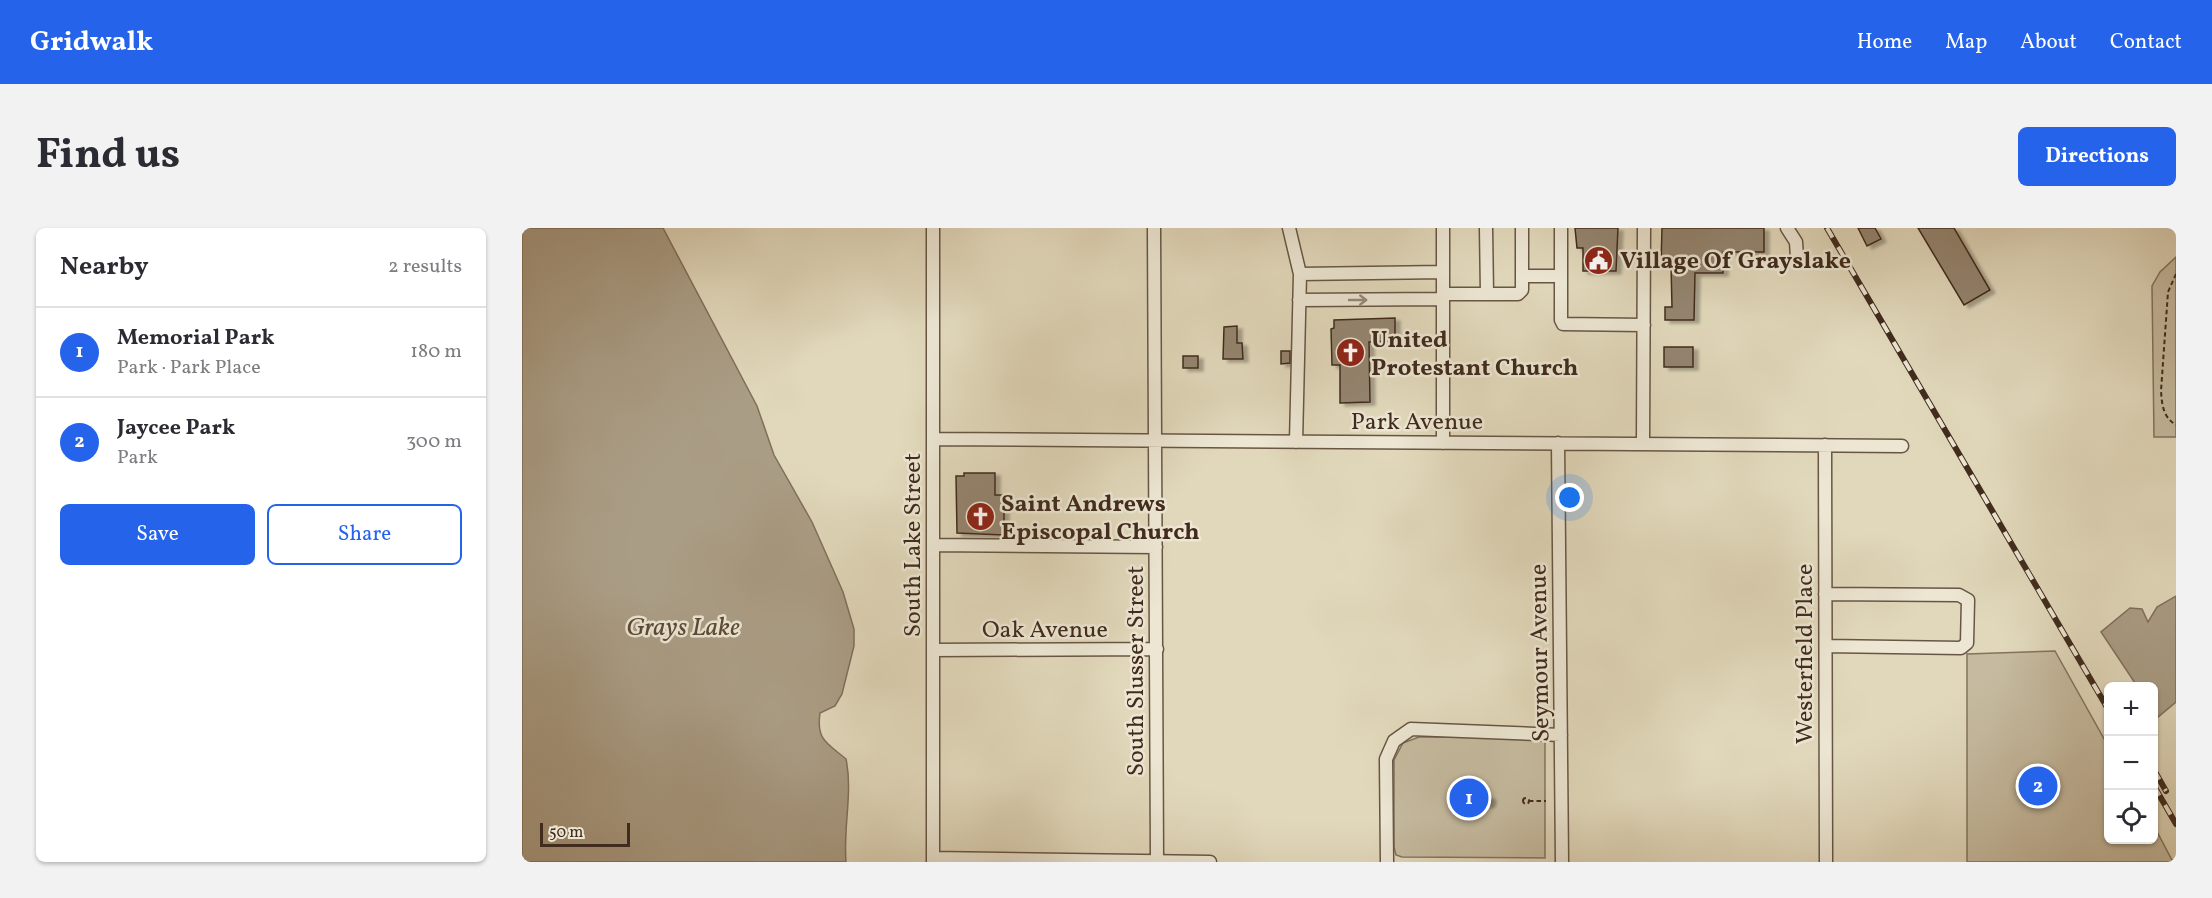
<!DOCTYPE html>
<html lang="en">
<head>
<meta charset="utf-8">
<style>
	:root { --surface:#fff; --page:#f2f2f3; --text:#2b2b33; --muted:#7c7c81; --line:#e1e1e2; --accent:#2563eb }
	body { margin:0; font-family:Vollkorn,serif; background:var(--page); color:var(--text) }
	.controls { position:absolute; right:18px; bottom:18px; display:grid; overflow:hidden; border-radius:9px; box-shadow:0 2px 4px #0004 }
	.controls button { width:54px; height:54px; display:grid; place-items:center; padding:0; border:0; border-bottom:2px solid var(--line); background:var(--surface); color:var(--text); font:30px sans-serif }
	.scale { position:absolute; left:18px; bottom:15px; width:90px; box-sizing:border-box; padding-left:6px; border:3px solid #402b1d; border-top:0; font-size:16px; line-height:21px; white-space:nowrap; color:#402b1d; -webkit-text-stroke:4px #ece6d3; paint-order:stroke }
	.you { position:absolute; left:1048px; top:270px; width:21px; height:21px; margin:-15px; border:4px solid #fff; border-radius:50%; background:#1a73e8; box-shadow:0 0 0 9px #1a73e833 }
	.badge { display:grid; place-items:center; width:39px; height:39px; border-radius:50%; background:var(--accent); color:#fff; font-size:20px; font-weight:700 }
	.pin { position:absolute; translate:-50% -50%; border:3px solid #fff; box-shadow:0 2px 6px #0006 }
	.list { margin:0; padding:0; list-style:none }
	h2 { display:flex; justify-content:space-between; align-items:center; height:78px; margin:0; padding:0 24px; font-size:26px }
	h2 small { font-size:20px; font-weight:400; color:var(--muted) }
	.list li { display:grid; grid-template-columns:39px 1fr auto; gap:18px; align-items:center; box-sizing:border-box; height:90px; padding:0 24px; border-top:2px solid var(--line) }
	.list b { display:block; font-size:22px; white-space:nowrap }
	.list p { margin:0; font-size:20px; white-space:nowrap; color:var(--muted) }
	.list em { font-size:20px; font-style:normal; color:var(--muted) }
	.actions { display:flex; gap:12px; padding:18px 24px }
	.actions a { flex:1; padding:14px 0; border:2px solid var(--accent); border-radius:9px; text-align:center; font-size:21px; color:var(--accent) }
	.actions .main { background:var(--accent); color:#fff }
	.icon { flex:none; width:33px; height:33px; fill:none; stroke:currentColor; stroke-width:2; stroke-linecap:round; stroke-linejoin:round }
	.map { position:relative; flex:none; width:1654px; height:634px; overflow:hidden; border-radius:9px }
	header { display:flex; align-items:center; gap:36px; box-sizing:border-box; height:84px; padding:0 30px; background:var(--accent); color:#fff }
	header strong { font-size:28px }
	nav { display:flex; gap:33px; margin-inline-start:auto; font-size:21px }
	.intro { display:flex; align-items:center; justify-content:space-between; box-sizing:border-box; height:144px; padding:0 36px }
	h1 { margin:0; font-size:42px }
	.button { padding:15px 27px; border-radius:9px; background:var(--accent); color:#fff; font-size:21px; font-weight:700 }
	main { display:flex; gap:36px; padding:0 36px }
	aside { flex:1; background:var(--surface); border-radius:9px; box-shadow:0 2px 4px #0004 }
	.map>svg:first-child { display:block }
	.green { fill:#c6bba0; stroke:#83735e; stroke-width:1.5 }
	.water { fill:#aa9d85; stroke:#806f5b; stroke-width:1.5 }
	.building { fill:#94856f; stroke:#402b1d; stroke-width:1.5; filter:url(#shadow) }
	.lines { fill:none; stroke-linecap:round; stroke-linejoin:round }
	.minor-casing { stroke:#685644; stroke-width:15 }
	.path { stroke:#402b1d; stroke-width:2; stroke-dasharray:4.5 3; stroke-linecap:butt }
	.minor { stroke:#ece6d3; stroke-width:12 }
	.rail-casing { stroke:#402b1d; stroke-width:6 }
	.rail { stroke:#ece6d3; stroke-width:4; stroke-dasharray:11; stroke-linecap:butt }
	.oneway { stroke:#968878 }
	.labels { text-anchor:middle; stroke-width:5; stroke-linejoin:round; paint-order:stroke }
	.poi-label { font-size:24px; font-weight:bold; fill:#402b1d; stroke:#ece6d3; text-anchor:start }
	.street-label { font-size:24px; fill:#402b1d; stroke:#ece6d3 }
	.water-label { font-size:26px; font-style:italic; fill:#5a4837; stroke:#ece6d3 }
</style>
</head>
<body>
<header>
<strong>Gridwalk</strong>
<nav><a>Home</a><a>Map</a><a>About</a><a>Contact</a></nav>
</header>
<div class="intro"><h1>Find us</h1><a class="button">Directions</a></div>
<main>
<aside>
<h2>Nearby<small>2 results</small></h2>
<ul class="list">
<li><span class="badge">1</span><div><b>Memorial Park</b><p>Park · Park Place</p></div><em>180 m</em></li>
<li><span class="badge">2</span><div><b>Jaycee Park</b><p>Park</p></div><em>300 m</em></li>
</ul>
<div class="actions"><a class="main">Save</a><a>Share</a></div>
</aside>
<div class="map">
<svg width="1654" height="634" viewBox="0 0 1654 634">
	<defs>
		<filter id="shadow"><feDropShadow dx="5" dy="3" stdDeviation="1.5" flood-color="#0004"/></filter>
	</defs>
	<rect width="100%" height="100%" fill="#e1d8bb"/>
	<filter id="stains"><feTurbulence type="fractalNoise" baseFrequency=".00333" numOctaves="4"/><feColorMatrix values="0 0 0 0 .2 0 0 0 0 .09 0 0 0 0 .02 0 0 0 .5 -.17"/></filter>
	<radialGradient id="worn" r=".72"><stop offset=".6" stop-color="#630" stop-opacity="0"/><stop offset="1" stop-color="#630" stop-opacity=".3"/></radialGradient>
	<path class="green" d="M1654 29V209H1632L1630 58 1638 44Z
		M1533 423 1586 518V612H1632V598L1651 634H1445V426Z
		M897 509H1023V630L880 629 874 627 872 619V532L881 515Z"/>
	<path class="water" d="M0 0H141L235 178 252 227 290 294 321 364 332 401V418L320 466 313 478 298 485C294 512 305 515 324 531 331 564 321 600 324 634H0Z
		M1654 368V474L1636 489 1632 482V458H1615L1579 404 1608 380 1620 381 1626 394 1635 379Z"/>
	<path class="building" d="M1053 0H1096L1094 43H1061V20H1055Z
		M1140 0H1242V24H1201V45H1173L1172 92H1143V79H1150L1149 37H1139Z
		M1336 0H1353L1359 11 1345 18Z
		M1396 0H1432L1468 62 1442 77Z
		M873 90V113L847 114 848 174 818 175V137H810L809 101 812 100V92Z
		M715 98V115H720L721 131H701L702 99Z
		M1142 119H1171V139H1142Z
		M759 123H768V135L759 136Z
		M661 128H676V140H661Z
		M442 245H473V267H482V307L435 305 434 248H442Z
		M959 572a5 5 0 1 1 10 0a5 5 0 1 1-10 0Z"/>
	<g class="lines">
		<defs>
			<path id="minor" d="M411 0V634
				M632 0 635 634
				M767 0 778 46 774 214
				M921 0V215
				M964 0 965 66
				M1039 0V92L1041 96 1122 97
				M1265 0 1274 14 1275 30
				M778 46 921 44
				M1000 48H1039
				M921 66H996L1000 62V0
				M777 72 921 71
				M411 211 1380 218
				M1036 215 1040 634
				M1121 216 1122 0
				M1303 217 1304 634
				M411 317 634 319
				M1303 366 1437 367 1446 372 1445 415 1439 420 1304 418
				M411 422 635 421
				M411 630 688 634
				M865 634 864 531 872 513 889 501 1039 507"/>
		</defs>
		<use href="#minor" class="minor-casing"/>
		<path class="path" d="M1654 46 1646 64 1639 163C1640 177 1641 189 1654 197
			M1001 573a3 3 0 1 1 6 0a3 3 0 1 1-6 0Z
			M1007 573H1024"/>
		<use href="#minor" class="minor"/>
		<defs>
			<path id="rail" d="M1305 0 1586 481
				M1632 542 1644 563
				M1632 558 1654 596"/>
		</defs>
		<use href="#rail" class="rail-casing"/>
		<use href="#rail" class="rail"/>
	</g>
	<defs><path id="oneway-shaft" d="M-6 0H5M1.5-3L5.5 0L1.5 3" fill="none" stroke-width="1.6" stroke-linecap="round" stroke-linejoin="round" transform="scale(1.5)"/></defs>
	<use class="oneway" href="#oneway-shaft" transform="translate(836 72)"/>
	<defs>
		<symbol id="civic-disc" viewBox="-11 -11 22 22"><circle r="9.5" fill="#8f2418" stroke="#ece6d3"/><path d="M-.6-6.5H3V-4.5H.6V-3L4-1V1h2V6H-6V1h2V-1L-.6-3ZM-1.2 2.5V6h2.4V2.5Z" fill="#fff"/></symbol>
		<symbol id="church-disc" viewBox="-11 -11 22 22"><circle r="9.5" fill="#8f2418" stroke="#ece6d3"/><path d="M-1.2-6h2.4v3.5h3.3v2.4h-3.3V6h-2.4V-.1h-3.3v-2.4h3.3Z" fill="#fff"/></symbol>
	</defs>
	<g fill-rule="evenodd">
		<use href="#civic-disc" x="1060" y="16" width="33" height="33"/>
		<use href="#church-disc" x="812" y="108" width="33" height="33"/>
		<use href="#church-disc" x="442" y="272" width="33" height="33"/>
	</g>
	<g class="labels">
		<g class="poi-label">
			<text x="1098" y="40">Village Of Grayslake</text>
			<text x="849" y="119">United<tspan x="849" dy="28">Protestant Church</tspan></text>
			<text x="479" y="283">Saint Andrews<tspan x="479" dy="28">Episcopal Church</tspan></text>
		</g>
		<g class="street-label">
			<text x="895" y="201">Park Avenue</text>
			<text transform="translate(390 317) rotate(-90)" y="8">South Lake Street</text>
			<text x="523" y="409">Oak Avenue</text>
			<text transform="translate(1017 425) rotate(-91)" y="8">Seymour Avenue</text>
			<text transform="translate(1282 426) rotate(-90)" y="8">Westerfield Place</text>
			<text transform="translate(613 443) rotate(-90)" y="8">South Slusser Street</text>
		</g>
		<g class="water-label">
			<text x="161" y="407">Grays Lake</text>
		</g>
	</g>
	<rect width="100%" height="100%" filter="url(#stains)"/>
	<rect width="100%" height="100%" fill="url(#worn)"/>
</svg>
<div class="controls">
<button>+</button>
<button>−</button>
<button><svg class="icon" aria-label="locate" viewBox="0 0 24 24"><circle cx="12" cy="12" r="6"/><path d="M12 2v4M12 18v4M2 12h4M18 12h4"/></svg></button>
</div>
<div class="scale">50 m</div>
<div class="you"></div>
<div class="pin badge" style="left:947px;top:570px">1</div>
<div class="pin badge" style="left:1516px;top:558px">2</div>
</div>
</main>
</body>
</html>
